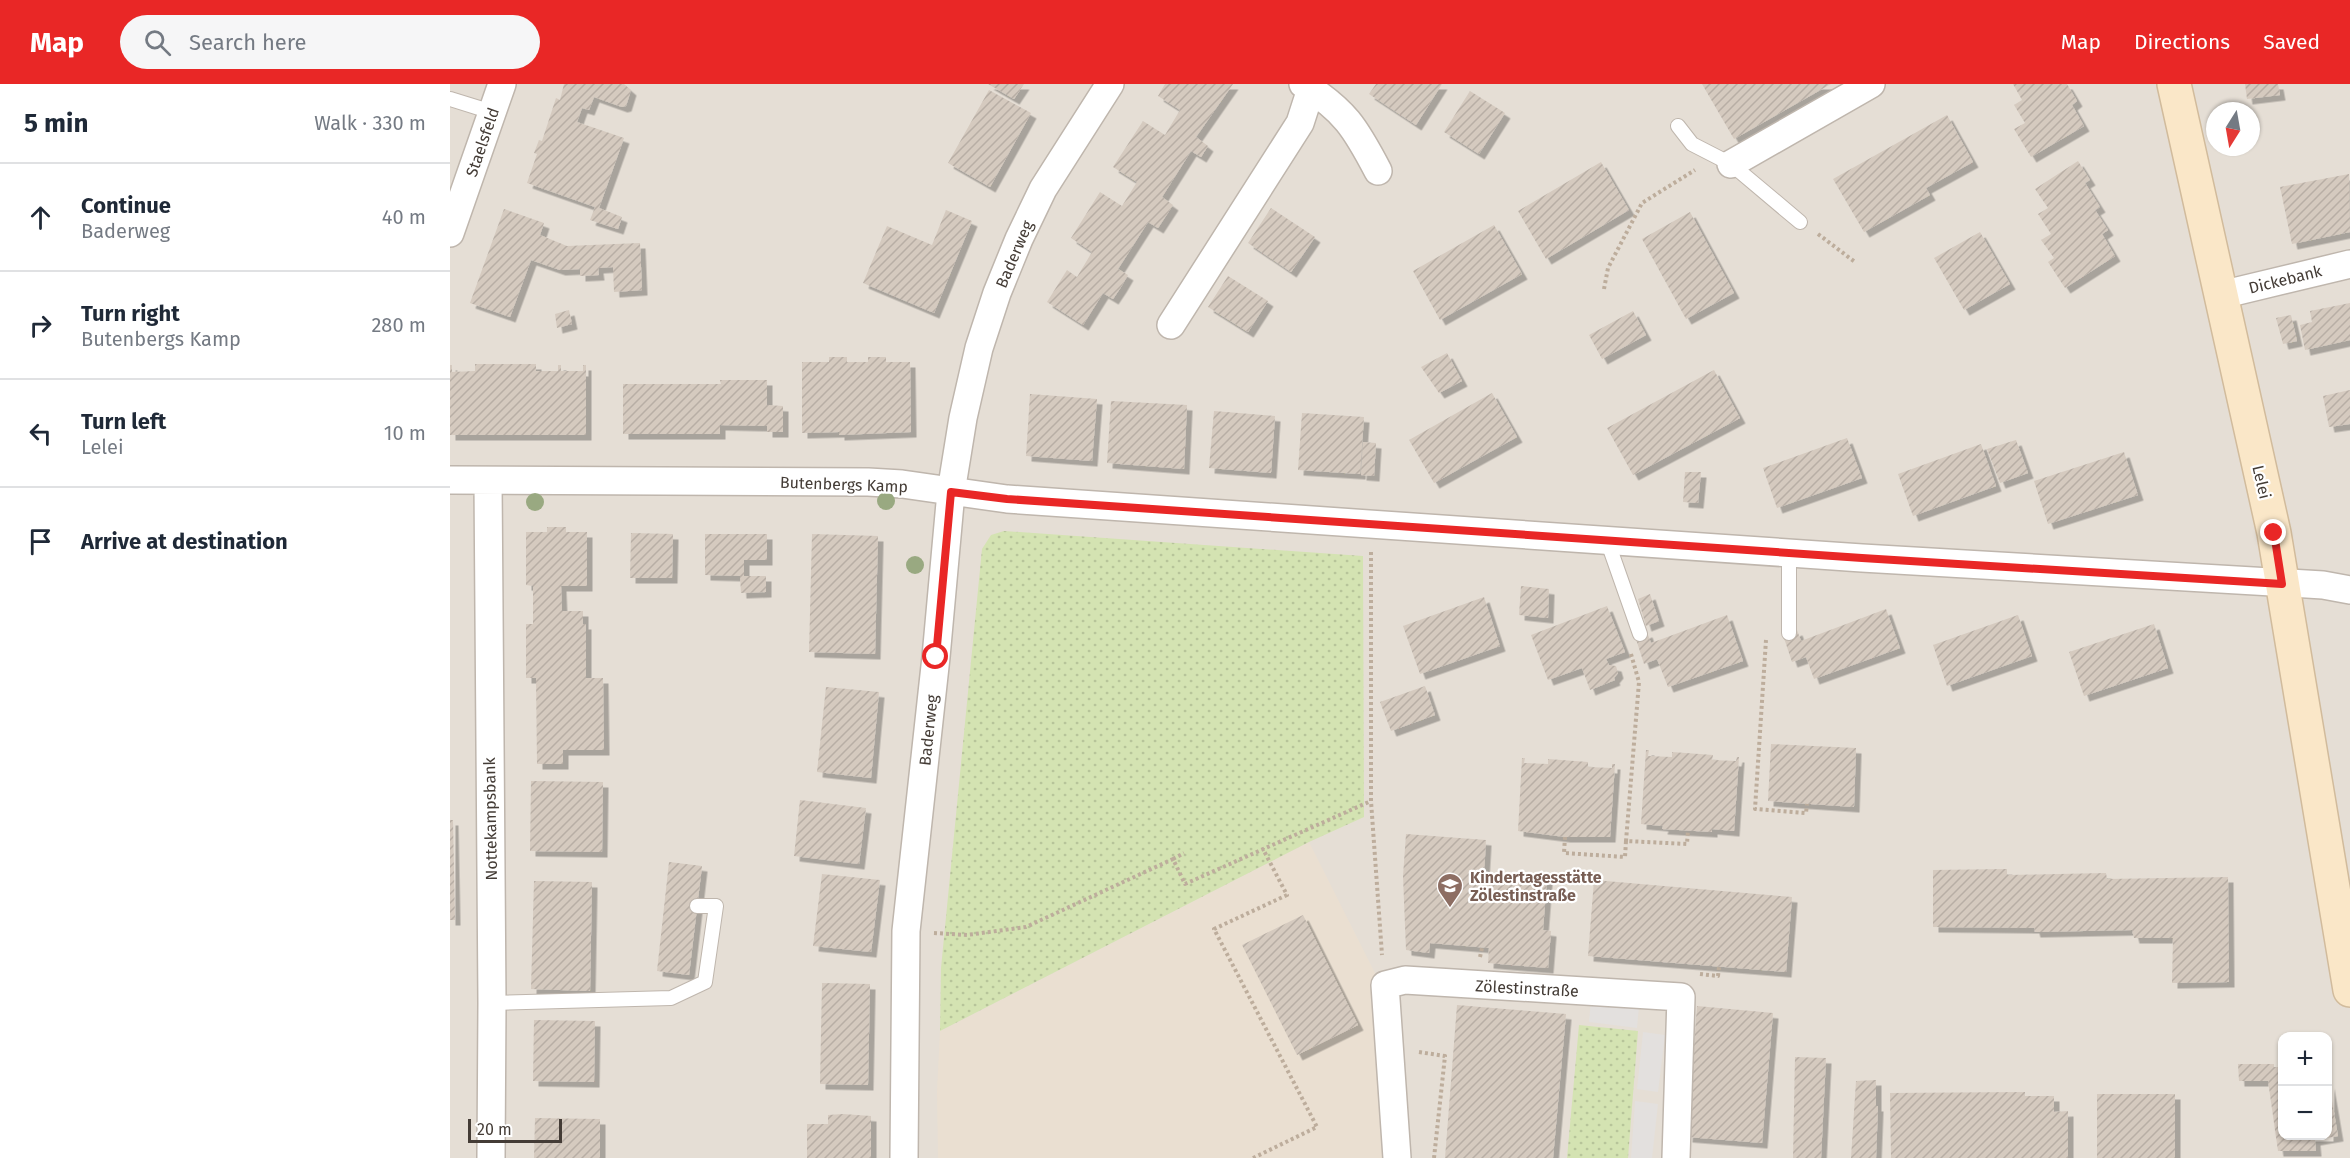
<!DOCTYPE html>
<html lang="en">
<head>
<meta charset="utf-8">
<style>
	:root { --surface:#fff; --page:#f6f6f7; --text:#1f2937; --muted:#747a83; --line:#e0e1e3; --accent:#e92726 }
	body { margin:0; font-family:"Fira Sans",sans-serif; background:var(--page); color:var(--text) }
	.controls { position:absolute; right:18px; bottom:18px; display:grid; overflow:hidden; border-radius:12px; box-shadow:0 2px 4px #0004 }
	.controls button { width:54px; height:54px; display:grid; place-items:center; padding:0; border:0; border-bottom:2px solid var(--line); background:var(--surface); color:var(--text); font:30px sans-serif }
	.compass { position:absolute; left:1756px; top:18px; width:54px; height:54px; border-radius:50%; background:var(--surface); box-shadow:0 2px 4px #0004; rotate:191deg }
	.scale { position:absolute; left:18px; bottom:15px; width:94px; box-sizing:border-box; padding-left:6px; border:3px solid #443c36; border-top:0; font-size:16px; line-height:21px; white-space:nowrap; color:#443c36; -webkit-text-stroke:4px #fff; paint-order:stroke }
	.stop { position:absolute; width:18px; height:18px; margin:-14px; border:4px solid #e92726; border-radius:50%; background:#fff }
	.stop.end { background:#e92726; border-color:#fff; box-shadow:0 2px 6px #0008 }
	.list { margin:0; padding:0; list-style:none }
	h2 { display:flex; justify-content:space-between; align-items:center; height:78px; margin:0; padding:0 24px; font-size:26px }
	h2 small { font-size:20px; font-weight:400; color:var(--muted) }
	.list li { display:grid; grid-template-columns:39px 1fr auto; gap:18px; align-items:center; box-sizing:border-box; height:108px; padding:0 24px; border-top:2px solid var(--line) }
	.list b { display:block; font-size:22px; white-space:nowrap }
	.list p { margin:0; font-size:20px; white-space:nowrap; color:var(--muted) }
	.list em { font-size:20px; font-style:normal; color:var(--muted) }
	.icon { flex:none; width:33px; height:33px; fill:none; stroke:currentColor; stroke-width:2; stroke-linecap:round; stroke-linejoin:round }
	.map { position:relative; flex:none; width:1900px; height:1074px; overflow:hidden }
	header { display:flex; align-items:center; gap:36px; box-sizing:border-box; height:84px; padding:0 30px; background:var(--accent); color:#fff }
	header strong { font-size:28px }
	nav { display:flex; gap:33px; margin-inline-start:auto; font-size:21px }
	.search { width:420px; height:54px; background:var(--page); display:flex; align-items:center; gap:15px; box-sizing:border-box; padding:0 21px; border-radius:33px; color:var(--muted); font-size:22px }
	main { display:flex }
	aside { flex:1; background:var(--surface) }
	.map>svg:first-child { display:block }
	.residential { fill:#e5ded5; fill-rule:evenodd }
	.education { fill:#eadfd1 }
	.park { fill:url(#park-dots) }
	.parking { fill:#e3e0de }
	.building { fill:url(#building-hatch); filter:url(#shadow) }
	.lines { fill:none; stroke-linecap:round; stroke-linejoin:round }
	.lane-casing { stroke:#bfb6ad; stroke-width:16 }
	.street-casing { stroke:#bfb6ad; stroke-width:30 }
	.secondary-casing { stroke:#d1bb9c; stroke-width:36 }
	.path { stroke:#bdad9c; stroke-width:4; stroke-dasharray:3 3; stroke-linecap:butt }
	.lane { stroke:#fff; stroke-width:14 }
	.street { stroke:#fff; stroke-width:27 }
	.secondary { stroke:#fae7c8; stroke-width:33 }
	.tree { fill:#99a981 }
	.route { stroke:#e92726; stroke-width:8 }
	.labels { text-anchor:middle; stroke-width:4.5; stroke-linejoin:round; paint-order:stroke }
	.street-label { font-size:16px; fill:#443c36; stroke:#fff }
	.education-label { font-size:16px; font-weight:bold; fill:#785e54; stroke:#fff; text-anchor:start }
</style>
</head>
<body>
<header>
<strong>Map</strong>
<div class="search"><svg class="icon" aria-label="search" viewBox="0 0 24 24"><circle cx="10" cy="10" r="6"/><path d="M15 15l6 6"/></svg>Search here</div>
<nav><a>Map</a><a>Directions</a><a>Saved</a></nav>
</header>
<main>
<aside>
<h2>5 min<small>Walk · 330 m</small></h2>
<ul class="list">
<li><svg class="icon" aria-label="ahead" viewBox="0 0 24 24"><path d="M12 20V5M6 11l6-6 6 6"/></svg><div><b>Continue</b><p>Baderweg</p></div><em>40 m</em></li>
<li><svg class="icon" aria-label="right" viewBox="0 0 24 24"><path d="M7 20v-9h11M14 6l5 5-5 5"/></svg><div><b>Turn right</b><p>Butenbergs Kamp</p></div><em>280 m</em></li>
<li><svg class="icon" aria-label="left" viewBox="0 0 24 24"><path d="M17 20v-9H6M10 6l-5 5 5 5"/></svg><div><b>Turn left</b><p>Lelei</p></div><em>10 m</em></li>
<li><svg class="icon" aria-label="arrive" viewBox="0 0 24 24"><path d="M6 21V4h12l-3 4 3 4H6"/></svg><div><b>Arrive at destination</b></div></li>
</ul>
</aside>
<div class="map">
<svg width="1900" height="1074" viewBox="0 0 1900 1074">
	<defs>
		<pattern id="park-dots" width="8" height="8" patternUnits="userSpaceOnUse" patternTransform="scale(1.5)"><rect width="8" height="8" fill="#d4e3b2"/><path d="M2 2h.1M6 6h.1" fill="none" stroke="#b7c49a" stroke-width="1.8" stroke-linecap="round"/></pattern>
		<pattern id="building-hatch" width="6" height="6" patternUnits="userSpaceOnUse" patternTransform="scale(1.5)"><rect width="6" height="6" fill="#d5cabf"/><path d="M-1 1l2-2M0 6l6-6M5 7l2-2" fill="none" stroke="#b8aea5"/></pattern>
		<filter id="shadow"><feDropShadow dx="5.5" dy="5.5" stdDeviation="0" flood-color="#0004"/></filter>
	</defs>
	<rect width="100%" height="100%" fill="#f2ede6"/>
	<path class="residential" d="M0 0H1900V1074H0ZM1765 27H1801V63H1765ZM1832 952H1878V1052H1832Z"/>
	<path class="education" d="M859 758 931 901 942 1074H488L487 1007 490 947Z"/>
	<path class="park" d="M554 447 913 472 914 733 859 758 490 947 491 884 532 465 541 451Z
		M1129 941 1188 947 1178 1074H1117Z"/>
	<path class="parking" d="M1141 916 1189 922 1187 944 1139 938Z
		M1193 948 1215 951 1208 1008 1187 1005Z
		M1185 1017 1208 1020 1202 1074H1181Z"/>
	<path class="building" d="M114 0H174L181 6 176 22 172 23 144 13 139 26 132 24 127 38 174 54 149 124 172 133 168 145 140 136 145 123 77 99 87 70 84 69 89 56 92 57 106 14 110 16Z
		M538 0H574L564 15Z
		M715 0H783L746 53 758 62 751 73 741 67 712 113 723 121 708 144 698 138 668 185 678 191 671 203 663 215 653 209 633 241 597 218 617 186 627 193 642 168 621 154 650 108 672 122 687 98 663 83 693 37 715 51 730 26 708 12Z
		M926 0H992L966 41 919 10Z
		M1252 0H1381L1284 55Z
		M1563 0H1617L1627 17 1622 21 1634 42 1581 73 1564 45 1575 39 1564 21 1572 16Z
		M1795 0H1828L1830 11 1797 15Z
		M539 6 581 29 540 103 498 79Z
		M1020 7 1055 29 1029 70 994 48Z
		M1497 31 1523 78 1476 104 1480 111 1414 148 1383 95Z
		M1628 77 1640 96 1635 99 1650 123 1645 126 1658 146 1652 150 1665 172 1615 204 1598 178 1604 174 1591 156 1601 150 1588 130 1598 124 1585 105Z
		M1151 78 1179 126 1096 175 1068 127Z
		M1899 90 1900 148 1842 160 1830 103Z
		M821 124 865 153 841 188 798 159Z
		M54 125 94 139 90 151 117 162 190 159 192 206 164 208 163 183 148 184 149 191 130 192V185L110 186 81 176 60 233 20 219Z
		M496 126 522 137 484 229 413 199 437 142 482 161Z
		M1240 128 1284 209 1236 235 1192 155Z
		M1044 141 1072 190 990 236 963 187Z
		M1530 148 1560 200 1514 226 1484 174Z
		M778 192 818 217 798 248 758 223Z
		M1900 219V256L1855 266 1850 241 1862 238 1860 227Z
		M119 226 122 240 107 244 105 230Z
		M1183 227 1196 251 1152 275 1139 251Z
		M1841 231 1847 257 1833 260 1826 234Z
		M997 269 1012 297 989 309 971 283Z
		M379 273H397V278H418V273H436V278H460L461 348 389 351V348L352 349V278H379Z
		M25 280H86V287H108V281H111V287H133V281H136V351H0V281H2V288L25 287Z
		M1264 286 1290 334 1183 391 1157 344Z
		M270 296H317V321L333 322V348H317V342L270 341V350H173V300H271Z
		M1900 306V340L1879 343 1873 312Z
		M1042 309 1067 353 984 399 959 356Z
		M580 310 647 315 642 377 576 372Z
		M661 317 737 321 734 385 657 379Z
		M764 327 825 332 821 389 759 384Z
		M852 329 914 333 910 390 848 386Z
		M1397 354 1412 394 1327 424 1313 384Z
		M1566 356 1578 389 1550 399 1537 365Z
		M913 358 926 359 924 392 911 391Z
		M1531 360 1546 402 1463 432 1448 390Z
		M1674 368 1688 411 1598 440 1584 397Z
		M1235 388H1251L1248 419 1233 418Z
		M97 443H116V448H137V502H111L112 527H133V540H136V594H153L154 666H113V680H87L86 594H76V540H83V502L76 501V448H97Z
		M181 449 223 450 222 494H180Z
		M255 450H317V476H294V492H316V508L291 509 290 492 255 491Z
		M362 450 428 452 425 570 359 568Z
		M1071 502 1099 505 1098 534 1069 531Z
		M1200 510 1209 537 1196 542 1188 515Z
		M1034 513 1050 562 970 590 953 542Z
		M1157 522 1175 568 1156 575 1159 581 1166 582 1168 589 1164 594 1165 596 1140 606 1132 584 1098 596 1081 551Z
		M1436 525 1450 564 1364 595 1356 573 1342 578 1333 551 1347 546 1351 557Z
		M1277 531 1293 577 1218 603 1207 575 1194 580 1185 552 1197 548 1201 559Z
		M1568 531 1582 572 1497 602 1483 561Z
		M1704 540 1718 584 1634 612 1619 568Z
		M975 602 985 631 941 647 930 618Z
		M376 603 429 608 421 694 367 688Z
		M1321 660 1406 664 1404 723 1318 717Z
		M1196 666H1199L1198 672 1222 673V668L1263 671 1262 676 1286 677 1287 673H1289L1284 747 1262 745V748L1212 745 1213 742 1191 740Z
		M1072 674H1075L1074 679 1098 680V675L1138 678V683L1162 684V680H1165L1160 753H1115L1068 747Z
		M81 697 153 698 152 768 80 767Z
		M350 716 416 724 409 780 344 772Z
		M0 736H3L5 836H0Z
		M956 750 1036 756 1034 790 1097 795 1093 846 1101 847 1098 884 1038 879 1039 864 980 859 979 869 956 866 953 792Z
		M219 778 252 782 239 891 207 887Z
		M1557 785V791L1656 789 1657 795 1778 793 1779 898 1722 899 1723 854H1684L1682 846 1585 848 1584 844 1483 843V786Z
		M372 790 430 796 421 868 363 862Z
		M1144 796 1342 813 1336 888 1138 872Z
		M84 797 142 798 140 907 81 905Z
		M853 831 908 941 847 971 792 861Z
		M372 899 420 900 418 1001 370 1000Z
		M1007 921 1116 930 1103 1074H995Z
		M1247 922 1323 929 1312 1059 1237 1053Z
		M84 936 145 937 144 998 83 997Z
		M1345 973 1376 974 1371 1074H1343Z
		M1788 980H1824V983H1832V1052H1878L1879 999 1888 1052 1865 1056 1866 1067H1828L1818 997H1789Z
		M1426 996V1022H1428L1426 1074H1401L1406 997Z
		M1575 1008V1012H1604V1028L1618 1027V1074H1441L1440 1009Z
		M1647 1010H1725V1074H1647Z
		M393 1030 421 1032V1074H357V1040H378V1031Z
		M85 1034 150 1035V1074H84Z"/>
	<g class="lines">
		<defs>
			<path id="lane" d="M0 15 42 28
				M1228 42 1242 60 1281 80 1350 138
				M1157 456 1190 550
				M1339 549V469
				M42 919 221 914 255 898 266 822H247"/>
			<path id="street" d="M853 0C895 27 905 43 928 87
				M1281 80 1421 0
				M0 149 52 0
				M1771 211 1900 180
				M721 241 850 39 861 5
				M0 396 418 398 452 400 557 415 1412 474 1873 501 1900 506
				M38 397 42 919 41 1074
				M454 1074 456 847 486 573 501 408 513 334 529 264 547 209 569 155 593 105 660 0
				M947 1074 935 901 955 896 1231 913 1226 1074"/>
			<path id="secondary" d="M1724 0 1824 449 1900 906"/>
		</defs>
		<use href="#lane" class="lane-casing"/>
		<use href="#street" class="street-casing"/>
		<use href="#secondary" class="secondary-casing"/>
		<path class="path" d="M1368 150 1405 178
			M1154 205 1158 184 1192 119 1245 86
			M921 468V717L932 871
			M1316 556 1305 725 1356 729 1357 720
			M1181 570 1189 598 1176 757 1237 760 1238 746
			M1115 753 1114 769 1175 773 1176 757
			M723 775 734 769
			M484 849 517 851 576 843 723 775 735 800 921 717
			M1030 873 1032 864
			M1250 890 1268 892 1269 883
			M969 968 995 972 984 1074
			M803 1074 867 1043 764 845 837 811 813 765"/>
		<use href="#lane" class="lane"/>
		<use href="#street" class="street"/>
		<use href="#secondary" class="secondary"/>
	</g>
	<g class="tree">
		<circle cx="436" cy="417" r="9"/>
		<circle cx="85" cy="418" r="9"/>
		<circle cx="465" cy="481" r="9"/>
	</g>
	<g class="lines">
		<path class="route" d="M486 573 501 408 557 415 1412 474 1832 500 1824 449"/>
	</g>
	<defs>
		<symbol id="school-pin" viewBox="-11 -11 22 30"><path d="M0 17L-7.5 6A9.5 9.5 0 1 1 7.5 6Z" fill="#8d6e63" stroke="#fff"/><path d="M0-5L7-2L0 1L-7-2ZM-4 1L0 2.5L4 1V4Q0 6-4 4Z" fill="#fff"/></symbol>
	</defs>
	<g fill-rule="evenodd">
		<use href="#school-pin" x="985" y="787" width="30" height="40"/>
	</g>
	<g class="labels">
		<g class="street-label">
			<text transform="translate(32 58) rotate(-71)" y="6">Staelsfeld</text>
			<text transform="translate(564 170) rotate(-67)" y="6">Baderweg</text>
			<text transform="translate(1835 195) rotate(-14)" y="6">Dickebank</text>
			<text transform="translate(1812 398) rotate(77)" y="6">Lelei</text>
			<text transform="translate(394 400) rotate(2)" y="6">Butenbergs Kamp</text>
			<text transform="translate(478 646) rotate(-84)" y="6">Baderweg</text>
			<text transform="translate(40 735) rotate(-91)" y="6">Nottekampsbank</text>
			<text transform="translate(1077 904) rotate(3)" y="6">Zölestinstraße</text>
		</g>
		<g class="education-label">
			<text x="1020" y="799">Kindertagesstätte<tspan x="1020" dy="18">Zölestinstraße</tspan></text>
		</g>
	</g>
</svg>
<div class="controls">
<button>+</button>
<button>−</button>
</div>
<svg class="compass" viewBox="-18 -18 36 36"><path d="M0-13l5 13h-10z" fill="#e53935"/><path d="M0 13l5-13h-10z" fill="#747a83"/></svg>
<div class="scale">20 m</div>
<div class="stop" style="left:486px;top:573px"></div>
<div class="stop end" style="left:1824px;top:449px"></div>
</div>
</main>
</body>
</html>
